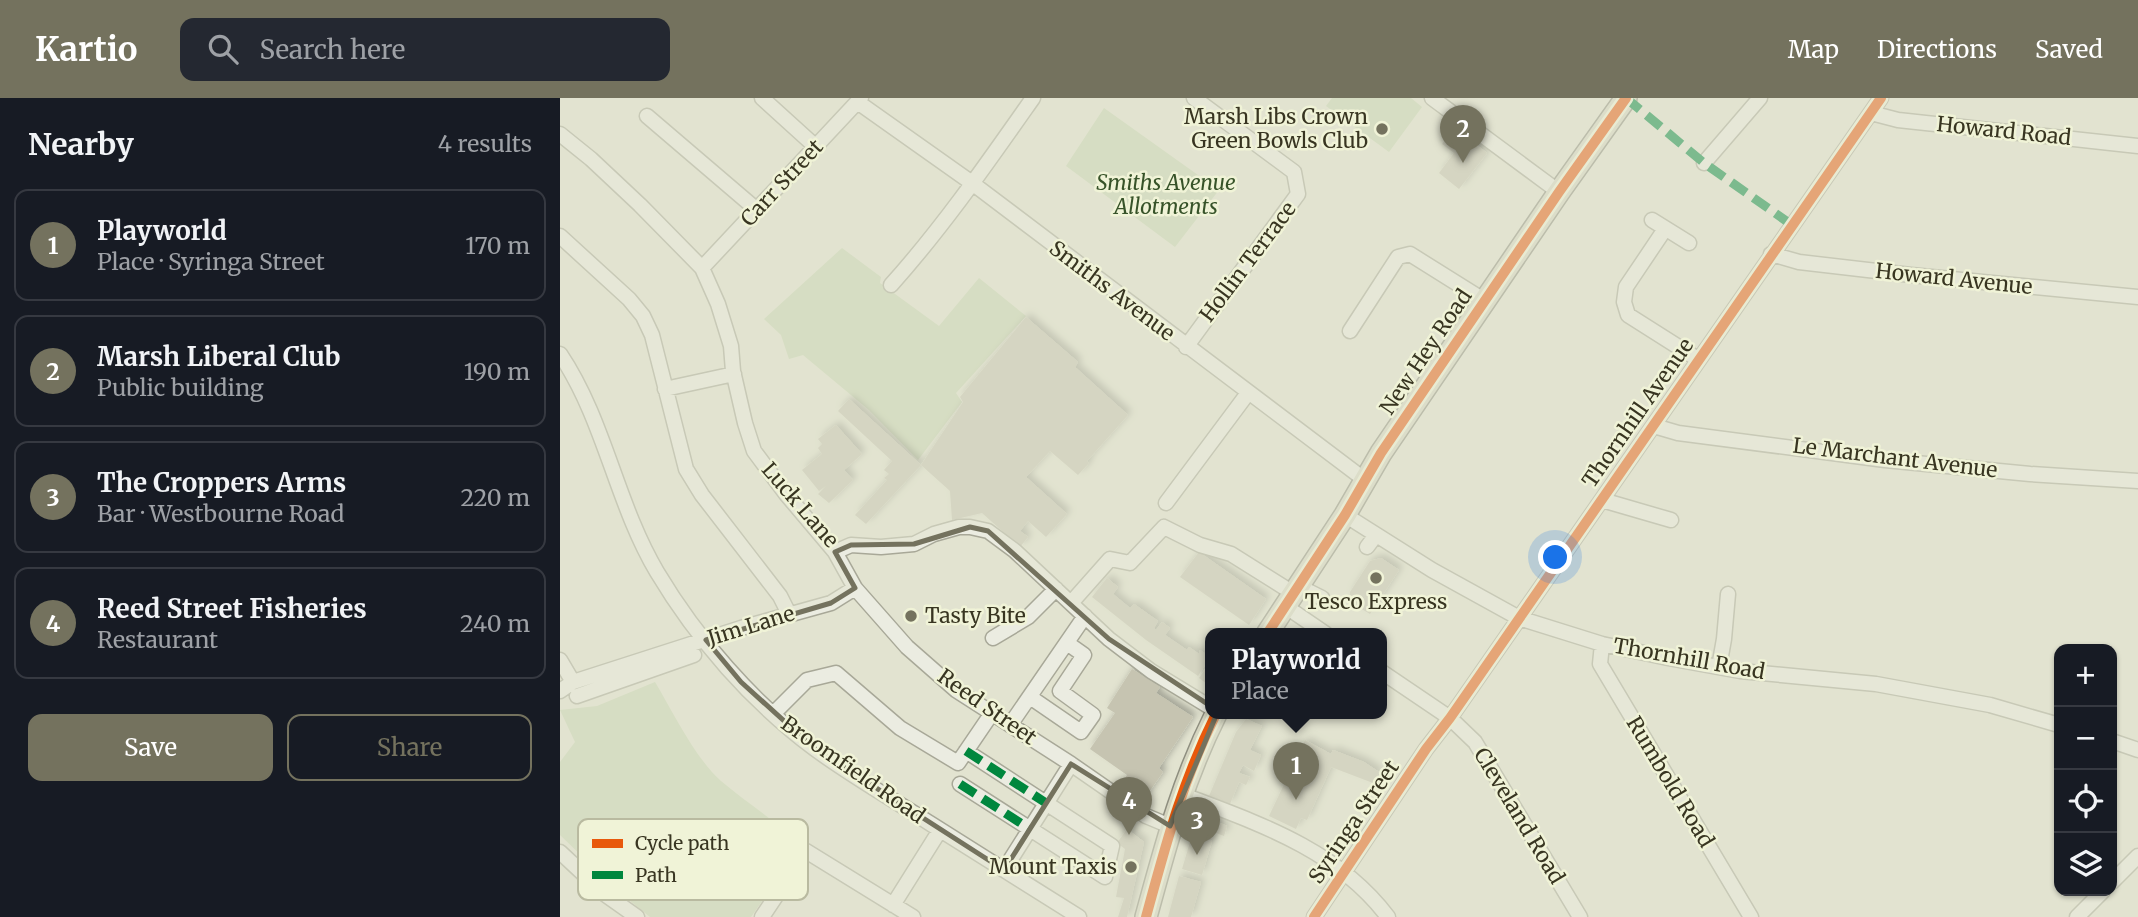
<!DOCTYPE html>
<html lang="en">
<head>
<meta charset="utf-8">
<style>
	:root { --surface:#171b24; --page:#242831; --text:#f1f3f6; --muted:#9ea1a6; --line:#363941; --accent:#74725e }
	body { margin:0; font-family:Merriweather,serif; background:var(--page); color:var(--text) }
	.controls { position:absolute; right:21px; bottom:21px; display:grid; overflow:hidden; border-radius:14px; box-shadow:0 2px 5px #0004 }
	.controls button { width:63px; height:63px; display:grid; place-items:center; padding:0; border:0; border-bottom:2px solid var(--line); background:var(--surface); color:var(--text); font:35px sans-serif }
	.you { position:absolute; left:996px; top:460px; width:24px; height:24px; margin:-18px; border:5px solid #fff; border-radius:50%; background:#1a73e8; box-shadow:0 0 0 10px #1a73e833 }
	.badge { display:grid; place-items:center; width:46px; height:46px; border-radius:50%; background:var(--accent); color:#fff; font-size:23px; font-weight:700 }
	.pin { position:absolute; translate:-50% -58px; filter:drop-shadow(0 2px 4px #0008) }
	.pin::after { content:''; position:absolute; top:37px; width:24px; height:21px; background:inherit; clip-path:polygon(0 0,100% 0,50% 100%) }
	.popup { position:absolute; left:645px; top:530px; width:182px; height:91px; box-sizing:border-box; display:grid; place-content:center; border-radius:14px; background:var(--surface); filter:drop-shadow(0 2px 5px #0005); font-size:23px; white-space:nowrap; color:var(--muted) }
	.popup b { font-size:26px; color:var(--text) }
	.popup::after { content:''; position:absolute; left:50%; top:100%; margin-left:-14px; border:14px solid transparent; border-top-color:var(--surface) }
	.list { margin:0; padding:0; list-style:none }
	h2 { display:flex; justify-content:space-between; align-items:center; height:91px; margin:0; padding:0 28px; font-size:30px }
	h2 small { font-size:23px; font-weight:400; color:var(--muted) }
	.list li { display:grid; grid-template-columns:46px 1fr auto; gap:21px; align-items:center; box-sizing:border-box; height:112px; margin:0 14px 14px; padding:0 14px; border:2px solid var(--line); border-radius:14px }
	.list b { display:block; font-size:26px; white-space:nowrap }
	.list p { margin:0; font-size:23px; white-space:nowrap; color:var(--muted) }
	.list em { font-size:23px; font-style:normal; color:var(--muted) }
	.actions { display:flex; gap:14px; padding:21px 28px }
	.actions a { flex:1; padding:16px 0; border:2px solid var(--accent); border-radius:14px; text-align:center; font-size:24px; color:var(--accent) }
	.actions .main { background:var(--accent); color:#fff }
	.icon { flex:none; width:38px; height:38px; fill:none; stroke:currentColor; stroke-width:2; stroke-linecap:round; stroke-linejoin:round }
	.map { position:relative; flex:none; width:1578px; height:819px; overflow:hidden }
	header { display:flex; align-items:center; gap:42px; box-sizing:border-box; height:98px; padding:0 35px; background:var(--accent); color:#fff }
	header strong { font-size:33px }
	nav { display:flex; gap:38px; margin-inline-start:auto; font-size:24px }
	.search { width:490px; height:63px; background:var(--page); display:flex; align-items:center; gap:18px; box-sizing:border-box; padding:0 24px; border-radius:14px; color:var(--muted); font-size:26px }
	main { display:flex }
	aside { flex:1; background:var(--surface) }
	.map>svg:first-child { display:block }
	.green { fill:#c8d5b3 }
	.building { fill:#c6c4b1; filter:url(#shadow) }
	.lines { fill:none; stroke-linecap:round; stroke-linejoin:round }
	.minor-casing { stroke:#a8a898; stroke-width:17 }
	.highway-casing { stroke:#8e8e7f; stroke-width:24 }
	.minor { stroke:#ebece1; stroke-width:14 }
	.highway { stroke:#d5d5c0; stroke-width:21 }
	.quiet { stroke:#00873e; stroke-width:9; stroke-dasharray:18 9; stroke-linecap:butt }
	.cycleway-casing { stroke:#f0f3d7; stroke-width:15 }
	.cycleway { stroke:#e8590c; stroke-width:10 }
	.marked { fill:none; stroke:#74725e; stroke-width:5; stroke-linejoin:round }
	.poi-dot { fill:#74725e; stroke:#f0f3d7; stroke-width:2.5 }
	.labels { text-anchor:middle; stroke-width:5; stroke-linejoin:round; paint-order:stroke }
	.poi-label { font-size:21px; fill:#383521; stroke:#f0f3d7; text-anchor:end }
	.street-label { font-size:21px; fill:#383521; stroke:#f0f3d7 }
	.park-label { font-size:21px; font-style:italic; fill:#375329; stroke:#f0f3d7 }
	.key { fill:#f0f3d7; stroke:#b9baa0; stroke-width:2 }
	.key-label { font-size:19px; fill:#383521 }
</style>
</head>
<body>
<header>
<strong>Kartio</strong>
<div class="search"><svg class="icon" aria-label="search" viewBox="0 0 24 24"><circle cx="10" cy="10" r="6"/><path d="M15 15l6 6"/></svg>Search here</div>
<nav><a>Map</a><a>Directions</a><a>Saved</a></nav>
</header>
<main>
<aside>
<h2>Nearby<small>4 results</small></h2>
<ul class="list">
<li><span class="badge">1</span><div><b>Playworld</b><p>Place · Syringa Street</p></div><em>170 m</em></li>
<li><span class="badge">2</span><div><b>Marsh Liberal Club</b><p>Public building</p></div><em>190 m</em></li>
<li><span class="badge">3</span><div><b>The Croppers Arms</b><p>Bar · Westbourne Road</p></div><em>220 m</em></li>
<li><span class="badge">4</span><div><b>Reed Street Fisheries</b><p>Restaurant</p></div><em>240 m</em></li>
</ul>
<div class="actions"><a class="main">Save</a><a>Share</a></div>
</aside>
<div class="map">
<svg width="1578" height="819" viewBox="0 0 1578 819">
	<defs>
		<filter id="shadow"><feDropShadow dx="4" dy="-4" stdDeviation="3.5" flood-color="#0004"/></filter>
	</defs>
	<rect width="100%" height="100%" fill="#e2e3d0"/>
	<path class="green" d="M772 0H851L862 9 829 54 766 8Z
		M544 10 659 92 615 149 506 68Z
		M282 150 321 179 320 185 379 228 419 180 466 218 396 295 402 304 358 362 309 312 243 257 229 261 221 237 204 221Z
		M95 584C113 614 135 660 161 683 187 705 216 723 241 747L191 819H90L58 793 0 737V664L15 644 0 612 37 608Z"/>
	<path class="building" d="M895 30 927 55 899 91 879 75 894 55 882 46Z
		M466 219 518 264 515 269 568 317 527 363 529 365 518 377 490 353 466 379 507 416 486 439 468 423 460 433 468 439 460 449 422 415 392 422 390 393 361 367 403 304 400 299Z
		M289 301 361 367 306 426 295 417 327 382 324 380 329 376 324 372 332 363 278 313Z
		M276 327 302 356 284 372 293 382 269 405 258 396 267 387 259 393 242 372 262 356 258 350 262 346 258 341Z
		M639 454 706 501 689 527 620 479Z
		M821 460 839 472 810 516 790 504V494L810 463Z
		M547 480 558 489 553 496 570 510 574 506 598 523 594 530 596 532 602 524 610 530 605 537 627 552 629 549 639 556 640 552 650 559 638 578 586 542 532 499Z
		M650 564V585L647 586 639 580Z
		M572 571 600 589 596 595 633 619 599 670 603 674 587 697 564 682 567 677 530 651 555 615 547 610Z
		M686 621 702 628 690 652 701 657 694 673 683 667 679 675 690 679 686 687 679 684 670 706 649 698 676 634Z
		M745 642 771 656 773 652 804 664 819 674 813 685 771 669 747 722 741 720 736 731 709 718Z
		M648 720 667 728 664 738 645 731Z
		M567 731 584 744 567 819H558L564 800 556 799 565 751 557 745Z
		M632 737 652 743 642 777 622 771Z
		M619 778 641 784 631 819H608Z"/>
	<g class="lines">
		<defs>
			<path id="minor" d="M202 0 256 49
				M872 0 999 94
				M299 5 412 85 805 382
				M1311 15 1338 22 1578 48
				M87 18 197 112
				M0 36 31 61 80 107 142 170 158 206 171 248 173 273 185 325 194 353 226 396 275 454 295 490 347 549 396 592 511 666 586 718 610 728
				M1144 65 1200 0
				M1092 122 1129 145
				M1105 131 1066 189 1064 204 1068 217 1139 262
				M0 138 69 201 83 218 92 237 126 371 142 397 220 498 229 516
				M1211 156 1239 164 1351 177 1578 199
				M142 170 301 0
				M331 187C383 129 428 64 473 0
				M790 233 838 159 850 156 925 203
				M626 249 738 96 734 74 634 0
				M0 256C45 323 56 405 97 474 137 541 192 604 255 651 292 678 332 701 371 726 420 757 469 788 519 819
				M105 291 174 276
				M1094 328 1118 335 1325 362 1470 376 1578 383
				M1042 402 1111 422
				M606 405 688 295
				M785 417 872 472 959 520 1042 546 1108 560 1180 573 1316 586 1430 607 1499 627
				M807 449 816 437
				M275 454 291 447 321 449 354 446 374 436 399 429H410L428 433 455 453 549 541 591 573 650 609
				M738 488 762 500
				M511 505 550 461 570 465 604 429 640 447 671 456 733 495
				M725 508 766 536
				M433 540 468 519 496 491
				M1042 546 1040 566 1191 819
				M0 562 13 584
				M1159 569 1164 541 1168 496
				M822 574 890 620 915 644 1020 819
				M0 593 13 584 181 530 271 505 295 490
				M17 598 134 557
				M470 599 521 634 533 617 500 593 524 557 507 545
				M213 616 247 582 276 575 340 630 398 665 432 615
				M450 627 525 518
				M1552 643 1578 652
				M400 686 545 779 552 748 406 653
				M621 696C697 725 777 751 828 819
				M0 754 46 797 77 819
				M444 772 511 666
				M1552 784 1578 758
				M333 807 380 732
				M202 819 246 753 353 819
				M754 819 866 651 890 620 1321 0
				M1517 819 1543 793"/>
			<path id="highway" d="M707 536 785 417 821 355 999 94 1066 0
				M586 819C606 746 622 684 656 616"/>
		</defs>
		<use href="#minor" class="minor-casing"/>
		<use href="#highway" class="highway-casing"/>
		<use href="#minor" class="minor"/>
		<use href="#highway" class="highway"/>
		<path class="quiet" d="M1066 0 1144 65 1232 127
			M406 653 486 705
			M400 686 470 731"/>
		<defs>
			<path id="cycleway" d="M707 536 785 417 821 355 999 94 1066 0
				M586 819C606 746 622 684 656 616
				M754 819 866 651 890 620 1321 0"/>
		</defs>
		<use href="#cycleway" class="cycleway-casing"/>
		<use href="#cycleway" class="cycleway"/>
	</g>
	<path d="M0 0H1578V819H0ZM410 429 428 433 549 541 658 613 610 728 511 666 444 772 254 650 181 584 146 542 271 505 295 490 275 454 291 447 354 446Z" fill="#e2e3d0" fill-opacity=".55" fill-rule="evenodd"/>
	<path class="marked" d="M410 429 428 433 549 541 658 613 610 728 511 666 444 772 254 650 181 584 146 542 271 505 295 490 275 454 291 447 354 446Z"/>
	<g class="poi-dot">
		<circle cx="822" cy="31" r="7"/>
		<circle cx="816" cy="480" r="7"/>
		<circle cx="351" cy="518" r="7"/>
		<circle cx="571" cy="769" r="7"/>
	</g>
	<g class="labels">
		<g class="poi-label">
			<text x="808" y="26">Marsh Libs Crown<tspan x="808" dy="24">Green Bowls Club</tspan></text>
			<text x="816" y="511" text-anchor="middle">Tesco Express</text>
			<text x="365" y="525" text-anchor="start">Tasty Bite</text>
			<text x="557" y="776">Mount Taxis</text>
		</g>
		<g class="street-label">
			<text transform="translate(1444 33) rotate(6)" y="7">Howard Road</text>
			<text transform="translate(222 85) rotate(-47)" y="7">Carr Street</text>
			<text transform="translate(688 164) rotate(-53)" y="7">Hollin Terrace</text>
			<text transform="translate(1394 181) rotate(6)" y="7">Howard Avenue</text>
			<text transform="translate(552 193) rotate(37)" y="7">Smiths Avenue</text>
			<text transform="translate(866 254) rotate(-56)" y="7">New Hey Road</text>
			<text transform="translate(1078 315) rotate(-55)" y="7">Thornhill Avenue</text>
			<text transform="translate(1335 360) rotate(7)" y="7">Le Marchant Avenue</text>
			<text transform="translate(240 407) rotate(49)" y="7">Luck Lane</text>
			<text transform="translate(191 528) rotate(-17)" y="7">Jim Lane</text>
			<text transform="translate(1129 561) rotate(10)" y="7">Thornhill Road</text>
			<text transform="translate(427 609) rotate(35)" y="7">Reed Street</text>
			<text transform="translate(293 672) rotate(35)" y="7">Broomfield Road</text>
			<text transform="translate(1110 684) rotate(59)" y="7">Rumbold Road</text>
			<text transform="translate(959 718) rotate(59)" y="7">Cleveland Road</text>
			<text transform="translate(794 724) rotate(-56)" y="7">Syringa Street</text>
		</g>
		<g class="park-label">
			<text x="606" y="92">Smiths Avenue<tspan x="606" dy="24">Allotments</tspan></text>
		</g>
	</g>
	<rect x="18" y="721" width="230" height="81" rx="10" class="key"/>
	<rect x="32" y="741" width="31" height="9" fill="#e8590c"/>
	<rect x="32" y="773" width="31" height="8" fill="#00873e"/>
	<g class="key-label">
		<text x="75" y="752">Cycle path</text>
		<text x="75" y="784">Path</text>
	</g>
</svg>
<div class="controls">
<button>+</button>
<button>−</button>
<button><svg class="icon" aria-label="locate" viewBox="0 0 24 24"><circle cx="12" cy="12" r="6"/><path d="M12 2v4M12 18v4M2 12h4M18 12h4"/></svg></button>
<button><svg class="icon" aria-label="layers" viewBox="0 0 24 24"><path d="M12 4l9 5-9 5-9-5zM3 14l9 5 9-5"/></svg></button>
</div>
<div class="you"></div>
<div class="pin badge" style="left:736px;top:702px">1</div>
<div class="popup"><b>Playworld</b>Place</div>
<div class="pin badge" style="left:903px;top:65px">2</div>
<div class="pin badge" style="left:637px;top:757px">3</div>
<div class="pin badge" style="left:569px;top:737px">4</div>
</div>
</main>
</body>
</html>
